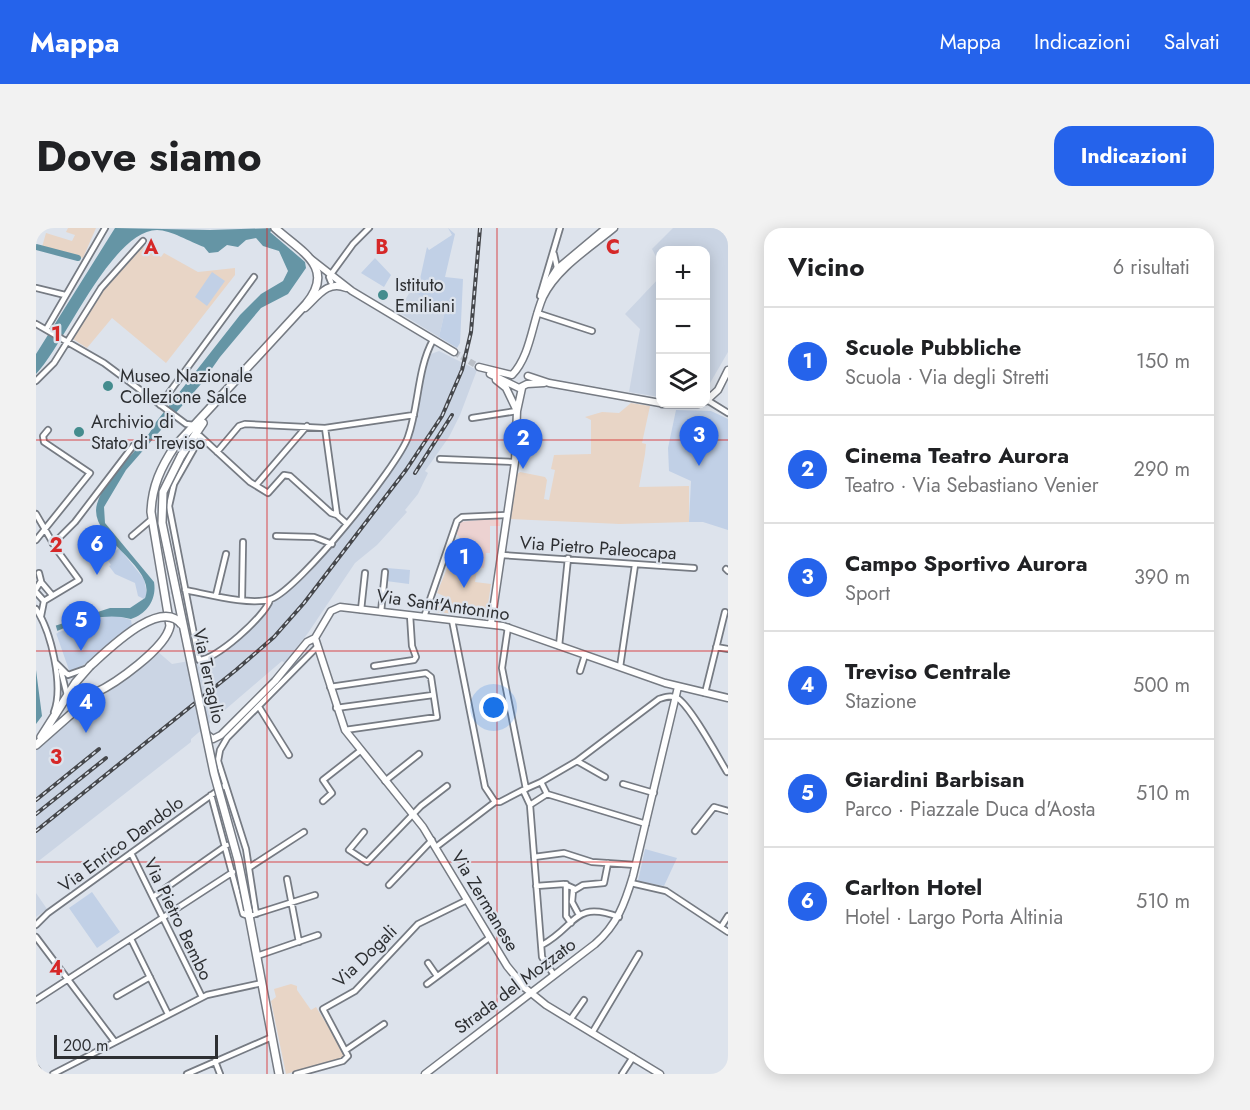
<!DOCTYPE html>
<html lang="it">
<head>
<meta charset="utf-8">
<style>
	:root { --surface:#fff; --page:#f2f2f2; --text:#202124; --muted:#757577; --line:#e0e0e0; --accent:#2563eb }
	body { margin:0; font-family:Jost,sans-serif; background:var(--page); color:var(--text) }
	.controls { position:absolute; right:18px; top:18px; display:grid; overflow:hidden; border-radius:12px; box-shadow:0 3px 15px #0003 }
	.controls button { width:54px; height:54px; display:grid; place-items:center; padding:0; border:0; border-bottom:2px solid var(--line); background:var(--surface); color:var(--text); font:30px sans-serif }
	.scale { position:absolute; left:18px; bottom:15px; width:164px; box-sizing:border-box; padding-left:6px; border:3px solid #2d2f32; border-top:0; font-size:16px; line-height:21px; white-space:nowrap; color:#2d2f32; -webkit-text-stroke:4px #dde3ec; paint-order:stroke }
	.you { position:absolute; left:458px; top:480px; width:21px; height:21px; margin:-15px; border:4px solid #fff; border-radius:50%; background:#1a73e8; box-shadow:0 0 0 9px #1a73e833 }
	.badge { display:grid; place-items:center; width:39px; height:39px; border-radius:50%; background:var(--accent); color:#fff; font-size:20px; font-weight:700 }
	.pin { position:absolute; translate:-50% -50px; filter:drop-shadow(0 2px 3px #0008) }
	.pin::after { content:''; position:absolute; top:32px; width:21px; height:18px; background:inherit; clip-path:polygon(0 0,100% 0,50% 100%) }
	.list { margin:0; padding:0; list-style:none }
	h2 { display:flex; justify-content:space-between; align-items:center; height:78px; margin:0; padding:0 24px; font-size:26px }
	h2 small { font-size:20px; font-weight:400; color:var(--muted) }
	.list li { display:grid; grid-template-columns:39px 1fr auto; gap:18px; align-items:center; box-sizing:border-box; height:108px; padding:0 24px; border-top:2px solid var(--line) }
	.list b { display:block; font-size:22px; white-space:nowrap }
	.list p { margin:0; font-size:20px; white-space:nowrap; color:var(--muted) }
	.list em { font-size:20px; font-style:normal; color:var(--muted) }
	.icon { flex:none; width:33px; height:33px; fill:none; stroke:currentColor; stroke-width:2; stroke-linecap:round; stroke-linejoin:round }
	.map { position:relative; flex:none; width:692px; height:846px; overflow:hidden; border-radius:18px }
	header { display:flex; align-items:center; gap:36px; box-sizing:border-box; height:84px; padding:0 30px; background:var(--accent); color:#fff }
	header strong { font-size:28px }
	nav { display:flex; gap:33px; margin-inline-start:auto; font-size:21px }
	.intro { display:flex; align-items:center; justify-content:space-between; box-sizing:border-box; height:144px; padding:0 36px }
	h1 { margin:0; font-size:42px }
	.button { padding:15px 27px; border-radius:18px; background:var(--accent); color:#fff; font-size:21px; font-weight:700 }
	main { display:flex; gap:36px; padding:0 36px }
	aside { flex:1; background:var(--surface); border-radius:18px; box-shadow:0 3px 15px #0003 }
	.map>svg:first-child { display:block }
	.commercial { fill:#ecd2d1 }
	.built { fill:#cbd5e4 }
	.education { fill:#e8d5c6 }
	.green { fill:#c1d0e6 }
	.water { fill:#6595a5 }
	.pier { fill:#dde3ec }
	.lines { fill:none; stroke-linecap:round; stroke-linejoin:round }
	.canal { stroke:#6595a5; stroke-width:6 }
	.street-tunnel { stroke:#babfc7; stroke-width:4.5; stroke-dasharray:4.5 2; stroke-linecap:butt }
	.secondary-tunnel { stroke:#babfc7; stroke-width:6; stroke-dasharray:6 3; stroke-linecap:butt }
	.street-casing { stroke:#767b83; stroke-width:8 }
	.secondary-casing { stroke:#767b83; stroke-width:9 }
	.primary-casing { stroke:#767b83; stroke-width:10 }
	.street { stroke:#fff; stroke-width:4.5 }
	.secondary { stroke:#fff; stroke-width:6 }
	.primary { stroke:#fff; stroke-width:7 }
	.rail-casing { stroke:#45474b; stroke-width:4 }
	.rail { stroke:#dde3ec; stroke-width:1.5; stroke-dasharray:4.5; stroke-linecap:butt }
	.primary-bridge-casing { stroke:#767b83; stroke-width:10; stroke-linecap:butt }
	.primary-bridge { stroke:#fff; stroke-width:7 }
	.grid { fill:none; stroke:#d62828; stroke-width:1.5; stroke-opacity:0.55 }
	.poi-dot { fill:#448c8e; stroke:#dde3ec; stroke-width:2 }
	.labels { text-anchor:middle; stroke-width:4.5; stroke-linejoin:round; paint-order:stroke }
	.poi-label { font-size:18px; fill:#2d2f32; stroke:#dde3ec; text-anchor:start }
	.street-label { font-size:18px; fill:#2d2f32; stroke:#dde3ec }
	.grid-label { font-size:20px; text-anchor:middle; font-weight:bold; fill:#d62828; stroke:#dde3ec; stroke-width:4.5; stroke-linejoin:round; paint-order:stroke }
</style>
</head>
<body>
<header>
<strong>Mappa</strong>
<nav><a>Mappa</a><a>Indicazioni</a><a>Salvati</a></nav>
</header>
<div class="intro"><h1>Dove siamo</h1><a class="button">Indicazioni</a></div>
<main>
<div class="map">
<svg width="692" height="846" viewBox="0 0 692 846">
	<rect width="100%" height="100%" fill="#dde3ec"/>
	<path class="commercial" d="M454 291 463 292 464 298H454V325H450L448 340 412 332 416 316 423 314 424 310 419 304 423 294Z"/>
	<path class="built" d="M637 0H692V124L670 162V22H624V36L616 21Z
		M624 49V169L593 164 604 101 589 86Z
		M375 62 409 83 403 109 362 84Z
		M403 123 441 142 424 187 413 209 389 243 392 245 382 266 369 282 371 284 341 317 319 335 272 405 249 435 246 433 155 511V514L0 635V521L25 498 90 450 121 423 136 436 177 429 201 410 199 407 274 344 338 261 375 204 390 135 395 126Z
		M0 665 11 681 0 689Z"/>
	<path class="education" d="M32 0H60L47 30 6 19 10 5 36 13 39 7 30 4Z
		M104 17 125 29 128 25 162 44 199 40V47L130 135 76 90 51 120 37 111 60 72Z
		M595 175 614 178 606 215 610 216 609 226 603 259 653 258V294L584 296 474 291 480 247 484 244 509 249 511 252 508 271 513 272 519 242 515 241 518 227 555 226V192L549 189 566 184 583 185Z
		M414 333 438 336 437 342 441 343 439 354 455 356 451 383 445 384 444 388 398 384 395 381 400 371 410 372V369L401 365Z
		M255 756 261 758V762L275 782 280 779 310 827 306 831 250 846 235 773 240 769 238 761Z"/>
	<path class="green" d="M412 0 419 6 409 49 427 51 424 115 421 120 403 109 409 83 378 64H381L382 60 378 59 384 51 391 19 393 22 416 7Z
		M339 30 355 47 348 59 325 45Z
		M176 44 189 53 171 78 159 69Z
		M640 182 675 183 692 191V302L667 294H653L655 253 633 243 632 220Z
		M83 320 108 351 111 366 108 371 102 368 99 355 79 346 73 338 75 337 71 331Z
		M351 340 374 342 373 356 350 353Z
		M79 387 95 392 96 398 40 443 33 442 20 405 70 388Z
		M609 621 641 630 628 658 602 653Z
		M56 664 84 704 61 720 33 680Z"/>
	<path class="water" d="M79 0 174 2 240 0 234 4 269 34 270 40 252 66 225 80 184 129 165 156 90 242 68 279 69 295 118 354C121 371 111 386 95 391 62 382 31 399 0 412V404L74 380H94L109 370C122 338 51 310 61 276 71 243 105 224 120 194L204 87 225 66 247 53 252 43 243 23 227 18 220 10 210 12 202 19 191 17 182 24 173 25 168 19C154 14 135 2 121 2 76 2 29 116 0 146V126Z
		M0 442 6 488 0 496Z"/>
	<path class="pier" d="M19 395 22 405 0 413V401Z"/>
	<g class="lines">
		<path class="canal" d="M0 19 42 30"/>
		<path class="street-tunnel" d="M129 365 149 362"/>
		<path class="secondary-tunnel" d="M418 124 443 139"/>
		<defs>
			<path id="street" d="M518 26 522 44
				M295 54 293 49 317 16 333 0
				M0 60 29 67
				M504 68 524 0
				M501 85 556 103
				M0 96 68 135 150 196 158 197
				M11 100 69 0
				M0 153 18 135 65 60 107 13
				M671 172 692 185
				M124 177 218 49
				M436 190 481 183
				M289 200 301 287 311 296
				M159 207 164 208 214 254 232 265 248 247 254 248 295 285 301 287
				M166 210 163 212 138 256 133 278 163 432C180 432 229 388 234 372
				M181 224 203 198 209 196 289 200 378 187
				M404 231 479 234
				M221 256 271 198
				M0 286 21 322 43 352 8 373
				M96 308 116 291
				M240 308 278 309 296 316
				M0 312 54 245 8 214 7 208 12 202
				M17 316 39 294 97 218
				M465 327 658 340
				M690 341 692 343
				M5 354 16 367
				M0 361 5 353 3 345
				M149 362C171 366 214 378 235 371 263 361 362 238 372 209 383 178 381 141 397 112
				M0 364 8 373 5 388
				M180 367 190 326
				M206 371 207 314
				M0 381C15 403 28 458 18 484
				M325 382 329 345
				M345 384 349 344
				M388 389 421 293 426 289 470 287
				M416 392 449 559 459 574
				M472 399 466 440 490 561
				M523 418 532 330
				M680 419 692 421
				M20 435 32 447 49 441
				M338 438 378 432 380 429 376 418 374 387
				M584 439 599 337
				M25 443 31 467
				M544 443 549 427
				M294 459 390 445 395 449 401 489 309 502
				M669 465 689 384
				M223 479 253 527
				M300 480 397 467
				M541 533 569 549
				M349 553 383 526
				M505 554 541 533 623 471C629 469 635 467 641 470 654 477 682 529 691 544
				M505 554 511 566 494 577 487 562Z
				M587 556 618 565
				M511 566 610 596
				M175 567 207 686 213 688 279 667
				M287 573 296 565 287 552 324 523
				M494 577 506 729 518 747
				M659 603 678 579 692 583
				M328 604 313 622 331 634 385 578 411 558
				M400 619 459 574H464L487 562
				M95 625 166 769
				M498 629 528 625 556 634 600 637
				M214 639 268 604
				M251 651 263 714
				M595 655 630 663 692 704
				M530 656V688L535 695
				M353 657 396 612
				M500 658 528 656 539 661
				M117 669 191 617
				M220 686 210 621 182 533 184 522 191 510 280 420
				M543 687 536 674 537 663 547 657 568 655 572 635
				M0 697 12 685 188 558
				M685 699 692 688
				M0 709 79 814
				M95 711 132 786
				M506 717C541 698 537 672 583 689
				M221 728 282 707
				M392 735 401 748
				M391 756 453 710
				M81 768 114 749
				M0 772 197 644
				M534 792 548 772
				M556 805 603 726
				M310 822 348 796
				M179 833 184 846
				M0 840 4 846
				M17 846 171 767 226 755
				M151 846 236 809
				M260 846 307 833 312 828 287 781 319 763 382 696 431 672
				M586 846 597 829"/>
			<path id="secondary" d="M275 31 316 63 418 124
				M506 64 521 41 570 0
				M269 80C282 68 292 52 310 60
				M443 139 476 147C495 127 496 94 507 69 521 40 554 20 578 0
				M454 146 483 160 491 156 508 155
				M492 148 513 155 624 175
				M460 152 470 160 481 183
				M670 173 682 162 692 142
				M626 176H662
				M455 396 479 234 481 183 486 160
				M279 410 309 502 387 599 471 738 489 760 510 777 624 846
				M170 506 177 511 185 507 239 453 271 414 279 410 295 383 304 379 467 398 629 455 692 470
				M389 846 559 716C581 697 589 675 597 648L642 459"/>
			<path id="primary" d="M145 228 167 195
				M5 509 40 454 54 438
				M0 517 59 465C79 456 130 420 134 398L115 284C116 258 125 239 139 218L270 76C301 39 264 23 239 0
				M212 682 243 846"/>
		</defs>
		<use href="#street" class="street-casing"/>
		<use href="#secondary" class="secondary-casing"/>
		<use href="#primary" class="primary-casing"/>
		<use href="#street" class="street"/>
		<use href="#secondary" class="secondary"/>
		<use href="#primary" class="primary"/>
		<defs>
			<path id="rail" d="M379 245 416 187
				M0 572 63 521
				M0 586 70 530
				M0 603 200 442 238 409 268 375 370 242 406 188 426 142 435 104 444 0"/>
		</defs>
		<use href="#rail" class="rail-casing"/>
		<use href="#rail" class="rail"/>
		<defs>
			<path id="primary-bridge" d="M145 228 127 264 126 295 178 545 202 632 212 682
				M54 438C71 423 125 368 146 397"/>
		</defs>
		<use href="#primary-bridge" class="primary-bridge-casing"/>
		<use href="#primary-bridge" class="primary-bridge"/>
	</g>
	<path class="grid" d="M231 0V846M461 0V846M0 212H692M0 423H692M0 634H692"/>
	<g class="poi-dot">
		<circle cx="347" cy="67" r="6"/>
		<circle cx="72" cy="158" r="6"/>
		<circle cx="43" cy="204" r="6"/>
	</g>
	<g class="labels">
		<g class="poi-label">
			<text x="359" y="63">Istituto<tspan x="359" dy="21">Emiliani</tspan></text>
			<text x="84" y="154">Museo Nazionale<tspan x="84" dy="21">Collezione Salce</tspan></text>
			<text x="55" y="200">Archivio di<tspan x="55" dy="21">Stato di Treviso</tspan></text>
		</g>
		<g class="street-label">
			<text transform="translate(562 320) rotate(4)" y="6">Via Pietro Paleocapa</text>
			<text transform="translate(407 377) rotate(8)" y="6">Via Sant'Antonino</text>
			<text transform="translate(173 448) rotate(78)" y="6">Via Terraglio</text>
			<text transform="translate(85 616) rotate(-36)" y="6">Via Enrico Dandolo</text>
			<text transform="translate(449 673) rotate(59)" y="6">Via Zermanese</text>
			<text transform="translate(142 691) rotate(64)" y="6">Via Pietro Bembo</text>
			<text transform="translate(329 728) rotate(-44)" y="6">Via Dogali</text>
			<text transform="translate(479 758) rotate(-37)" y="6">Strada del Mozzato</text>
		</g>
	</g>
	<g class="grid-label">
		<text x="115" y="26">A</text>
		<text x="346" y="26">B</text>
		<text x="577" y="26">C</text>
		<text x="20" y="113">1</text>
		<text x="20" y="324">2</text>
		<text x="20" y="536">3</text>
		<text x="20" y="747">4</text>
	</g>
</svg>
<div class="controls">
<button>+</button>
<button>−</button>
<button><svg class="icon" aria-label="layers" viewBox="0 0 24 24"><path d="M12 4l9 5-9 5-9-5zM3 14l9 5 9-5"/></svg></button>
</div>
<div class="scale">200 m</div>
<div class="you"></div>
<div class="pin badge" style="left:428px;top:360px">1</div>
<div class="pin badge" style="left:487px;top:241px">2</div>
<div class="pin badge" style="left:663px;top:238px">3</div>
<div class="pin badge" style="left:50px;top:505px">4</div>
<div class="pin badge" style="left:45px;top:423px">5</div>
<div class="pin badge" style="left:61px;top:347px">6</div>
</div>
<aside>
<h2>Vicino<small>6 risultati</small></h2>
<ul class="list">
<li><span class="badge">1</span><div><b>Scuole Pubbliche</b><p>Scuola · Via degli Stretti</p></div><em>150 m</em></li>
<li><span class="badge">2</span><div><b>Cinema Teatro Aurora</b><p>Teatro · Via Sebastiano Venier</p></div><em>290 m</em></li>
<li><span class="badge">3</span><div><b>Campo Sportivo Aurora</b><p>Sport</p></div><em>390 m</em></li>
<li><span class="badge">4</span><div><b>Treviso Centrale</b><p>Stazione</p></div><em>500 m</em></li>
<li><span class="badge">5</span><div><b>Giardini Barbisan</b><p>Parco · Piazzale Duca d'Aosta</p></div><em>510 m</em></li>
<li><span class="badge">6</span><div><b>Carlton Hotel</b><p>Hotel · Largo Porta Altinia</p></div><em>510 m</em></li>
</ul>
</aside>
</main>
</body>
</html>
